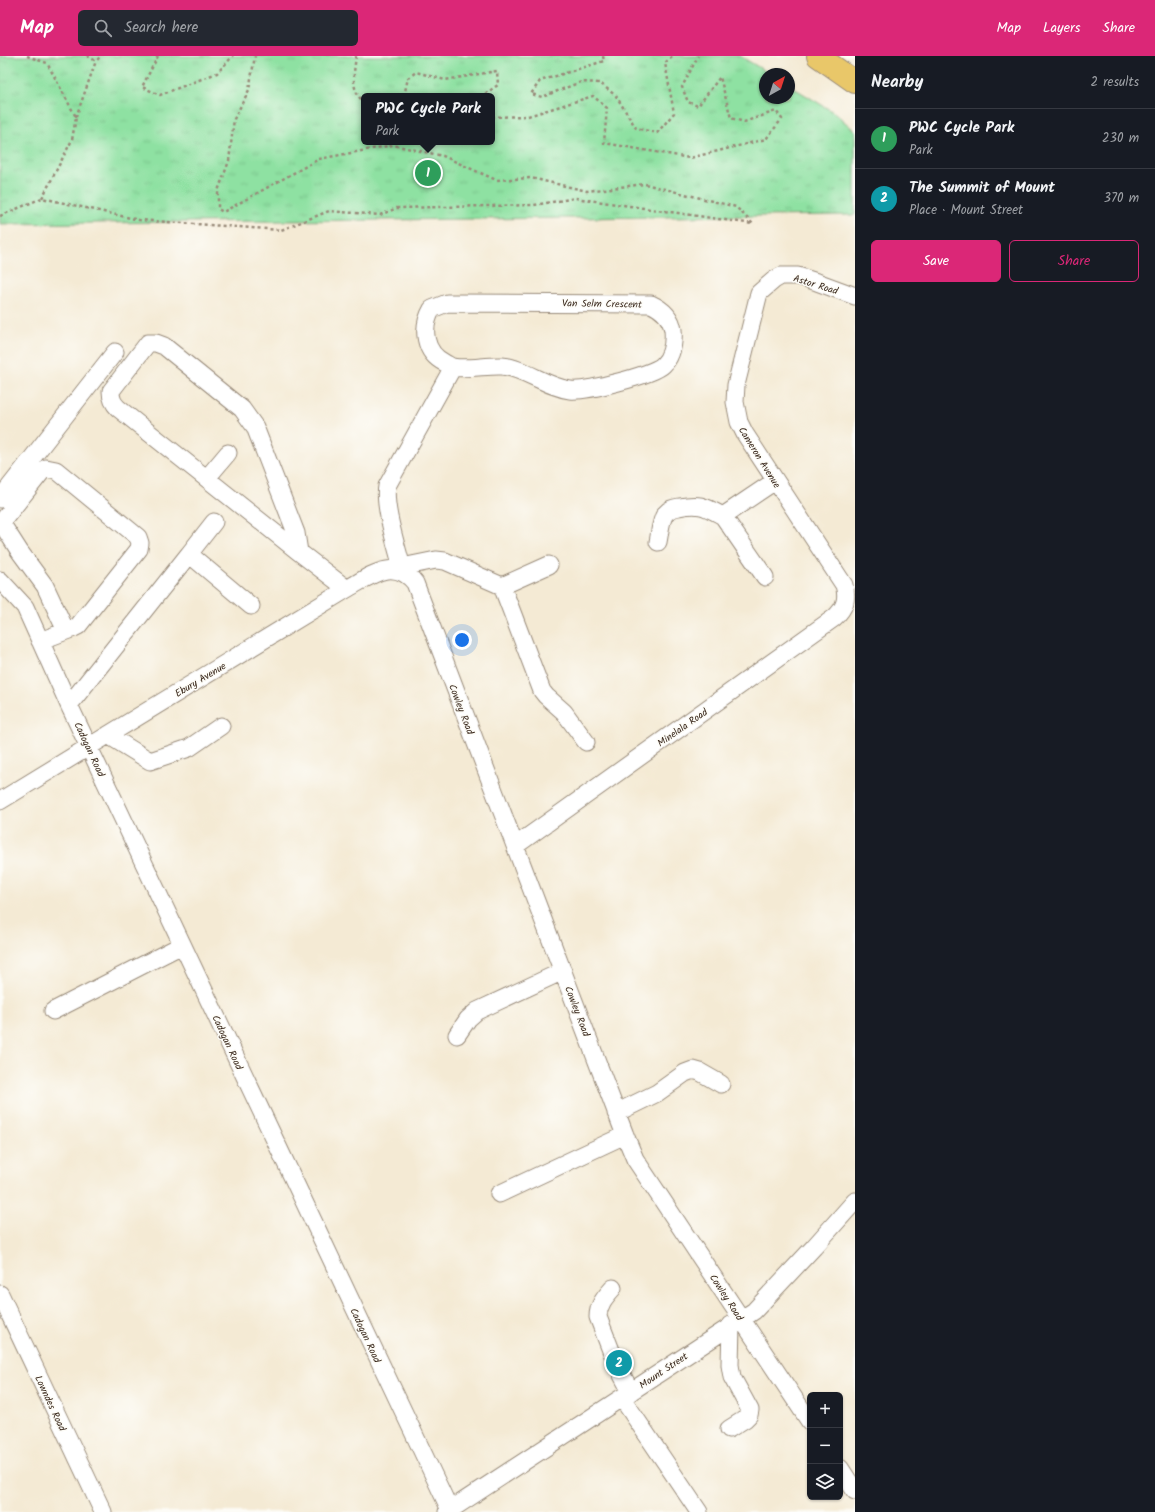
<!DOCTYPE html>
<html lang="en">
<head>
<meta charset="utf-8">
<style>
	:root { --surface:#171b24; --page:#242831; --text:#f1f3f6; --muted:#9ea1a6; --line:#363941; --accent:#db2777 }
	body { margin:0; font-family:Kalam,sans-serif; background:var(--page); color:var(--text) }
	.controls { position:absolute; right:12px; bottom:12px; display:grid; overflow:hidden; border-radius:6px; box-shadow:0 1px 3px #0004 }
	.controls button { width:36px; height:36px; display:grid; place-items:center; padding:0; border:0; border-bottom:1px solid var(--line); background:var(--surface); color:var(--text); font:20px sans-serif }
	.compass { position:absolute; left:759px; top:12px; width:36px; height:36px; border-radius:50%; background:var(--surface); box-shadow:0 1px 3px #0004; rotate:39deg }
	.you { position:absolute; left:462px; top:584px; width:14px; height:14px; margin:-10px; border:3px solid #fff; border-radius:50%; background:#1a73e8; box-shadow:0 0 0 6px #1a73e833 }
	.badge { display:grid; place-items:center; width:26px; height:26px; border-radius:50%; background:var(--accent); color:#fff; font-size:13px; font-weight:700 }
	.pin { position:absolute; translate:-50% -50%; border:2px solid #fff; box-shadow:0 1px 4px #0006 }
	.popup { position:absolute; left:361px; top:37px; width:134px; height:52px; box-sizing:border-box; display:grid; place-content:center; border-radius:6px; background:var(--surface); filter:drop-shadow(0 1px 3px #0005); font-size:13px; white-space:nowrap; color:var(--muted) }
	.popup b { font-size:15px; color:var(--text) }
	.popup::after { content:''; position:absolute; left:50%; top:100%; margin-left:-8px; border:8px solid transparent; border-top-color:var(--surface) }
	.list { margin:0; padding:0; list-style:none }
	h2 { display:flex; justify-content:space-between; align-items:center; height:52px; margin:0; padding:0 16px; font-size:17px }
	h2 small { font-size:13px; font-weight:400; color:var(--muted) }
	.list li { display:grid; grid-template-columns:26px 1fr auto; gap:12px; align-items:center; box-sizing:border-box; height:60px; padding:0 16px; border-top:1px solid var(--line) }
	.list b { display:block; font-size:15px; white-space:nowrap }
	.list p { margin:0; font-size:13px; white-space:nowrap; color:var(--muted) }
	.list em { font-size:13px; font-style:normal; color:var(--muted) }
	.actions { display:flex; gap:8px; padding:12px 16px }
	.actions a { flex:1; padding:9px 0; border:1px solid var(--accent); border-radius:6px; text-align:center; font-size:14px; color:var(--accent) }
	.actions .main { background:var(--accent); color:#fff }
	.icon { flex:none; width:22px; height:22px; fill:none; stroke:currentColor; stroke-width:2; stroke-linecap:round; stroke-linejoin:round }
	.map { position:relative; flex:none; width:855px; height:1456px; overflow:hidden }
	header { display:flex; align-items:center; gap:24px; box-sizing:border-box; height:56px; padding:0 20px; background:var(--accent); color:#fff }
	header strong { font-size:19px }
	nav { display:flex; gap:22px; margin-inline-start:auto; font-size:14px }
	.search { width:280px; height:36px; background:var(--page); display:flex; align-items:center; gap:10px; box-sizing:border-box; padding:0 14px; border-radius:6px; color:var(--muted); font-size:15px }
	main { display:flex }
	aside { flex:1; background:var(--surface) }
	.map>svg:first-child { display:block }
	.park { fill:url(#park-tufts); stroke:#648660; fill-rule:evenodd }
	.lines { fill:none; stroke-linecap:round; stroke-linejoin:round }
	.minor-tunnel { stroke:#cfc4b0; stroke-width:17; stroke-dasharray:17 8; stroke-linecap:butt }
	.minor-casing { stroke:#988a79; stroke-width:19 }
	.highway-casing { stroke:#988a79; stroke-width:24 }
	.path { stroke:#988a79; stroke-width:2.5; stroke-dasharray:3 3; stroke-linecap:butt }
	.minor { stroke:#fff; stroke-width:17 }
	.highway { stroke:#e9c769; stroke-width:22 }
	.labels { text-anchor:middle; stroke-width:3; stroke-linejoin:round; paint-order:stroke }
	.street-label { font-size:10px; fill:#3b2a1e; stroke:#fdfcf7 }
</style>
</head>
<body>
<header>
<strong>Map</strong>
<div class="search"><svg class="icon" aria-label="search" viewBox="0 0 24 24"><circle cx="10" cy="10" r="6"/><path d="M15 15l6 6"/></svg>Search here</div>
<nav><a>Map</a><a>Layers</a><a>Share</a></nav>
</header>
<main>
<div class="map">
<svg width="855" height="1456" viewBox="0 0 855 1456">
	<defs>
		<pattern id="park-tufts" width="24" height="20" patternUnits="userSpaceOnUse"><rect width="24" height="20" fill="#8ee1a2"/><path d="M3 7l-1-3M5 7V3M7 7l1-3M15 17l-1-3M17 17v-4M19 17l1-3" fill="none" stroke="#7bc18b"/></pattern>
	</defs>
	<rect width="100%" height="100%" fill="#fdfcf7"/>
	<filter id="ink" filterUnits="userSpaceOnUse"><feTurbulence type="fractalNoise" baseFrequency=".025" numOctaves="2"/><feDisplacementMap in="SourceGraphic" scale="8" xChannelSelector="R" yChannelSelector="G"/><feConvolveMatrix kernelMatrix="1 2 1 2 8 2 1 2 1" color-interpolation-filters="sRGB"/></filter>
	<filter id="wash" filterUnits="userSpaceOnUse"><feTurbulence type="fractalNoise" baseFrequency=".012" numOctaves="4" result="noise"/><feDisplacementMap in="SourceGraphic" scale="16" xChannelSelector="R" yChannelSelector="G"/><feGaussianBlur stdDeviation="0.9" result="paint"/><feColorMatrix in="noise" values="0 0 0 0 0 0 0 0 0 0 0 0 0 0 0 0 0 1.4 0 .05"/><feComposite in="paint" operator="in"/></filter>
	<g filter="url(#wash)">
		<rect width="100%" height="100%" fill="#f4ead4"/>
		<path class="park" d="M0 0H740L770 18H765V42H789V29L835 57 855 75V159L0 168ZM364 40H492V86H364Z"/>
	</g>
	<g filter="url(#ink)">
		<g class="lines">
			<path class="minor-tunnel" d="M612 1297 622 1319"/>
			<defs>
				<path id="minor" d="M447 247 651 248C662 253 671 261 673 274 674 286 672 300 663 309 653 319 585 336 570 334 546 331 525 312 502 310 488 309 466 314 453 311 451 311 447 308 445 307 424 297 421 272 432 253Z
					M207 422 228 397
					M0 443 115 296
					M723 460 765 521
					M658 486C660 477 660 466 665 458 669 453 673 452 679 451 700 447 704 450 723 460L775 425
					M299 496 296 477 255 371 242 353 164 290 156 287H148L111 335C111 343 113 347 118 352L299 496 347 533
					M189 498 214 466
					M402 511 436 504 445 505 502 530 542 635 546 640 564 656 586 686
					M403 516C398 494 383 451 387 430L453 311
					M0 524 25 551 69 649 450 1454
					M502 530 549 509
					M40 585 74 572 78 570 139 493 140 487 138 481 56 414 46 412 43 414 5 462 2 468 20 496 45 530 66 575
					M69 649 189 498 251 550
					M108 679 150 705 189 692 221 670
					M0 745 347 533C370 520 394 500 415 527L625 1079 635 1103 810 1366
					M515 790 834 562C845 552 848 543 844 529L745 378 739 366 735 346 736 329 759 237 774 224 781 220H798L817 226 855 240
					M53 955 182 889
					M457 979 468 963 477 955 563 915
					M616 1057 657 1037 685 1017 693 1014 700 1016 721 1028
					M499 1138 625 1079
					M0 1238 103 1456
					M612 1297 598 1261C598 1249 605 1241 613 1232
					M622 1319 631 1336
					M622 1342 699 1456
					M729 1373 745 1363 749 1359 750 1354 732 1321 730 1309 731 1269
					M840 1412 855 1435
					M447 1456 754 1255 814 1191 855 1145"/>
				<path id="highway" d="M818 0 855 26"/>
			</defs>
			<use href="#minor" class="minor-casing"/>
			<use href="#highway" class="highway-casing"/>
			<path class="path" d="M27 0 47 7 76 61 72 84 42 142
				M87 0 96 5 101 0
				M158 0 142 31 160 39 217 17 233 0
				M356 0C354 16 350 35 364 46
				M603 0 604 5 540 25 531 38 542 41 581 26 600 27 616 40 636 72 657 77 674 57 665 7 672 0
				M404 40 408 22 416 16 445 24 497 15 498 29 482 40
				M76 61 96 5
				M492 61 528 60 593 40 607 52 604 87 690 102 766 83 782 63 776 55 744 66 731 62 720 21 698 50 688 46 682 31 698 0
				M0 160 42 142 139 164 281 174 329 155 380 159 397 152 534 149 575 142 753 168 736 151 645 128 587 135 531 122 496 124 443 100 393 89 319 103 223 156 218 153V135L229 105 234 63 249 34 255 0"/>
			<use href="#minor" class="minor"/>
			<use href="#highway" class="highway"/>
		</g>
	</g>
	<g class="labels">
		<g class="street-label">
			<text transform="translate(816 228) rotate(17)" y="4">Astor Road</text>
			<text transform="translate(602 247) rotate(1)" y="4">Van Selm Crescent</text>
			<text transform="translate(760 401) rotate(58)" y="4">Cameron Avenue</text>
			<text transform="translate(200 623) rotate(-31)" y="4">Ebury Avenue</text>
			<text transform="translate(462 653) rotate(69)" y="4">Cowley Road</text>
			<text transform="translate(682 671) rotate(-35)" y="4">Minelala Road</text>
			<text transform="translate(90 693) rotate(65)" y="4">Cadogan Road</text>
			<text transform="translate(578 955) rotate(69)" y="4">Cowley Road</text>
			<text transform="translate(228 986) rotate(65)" y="4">Cadogan Road</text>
			<text transform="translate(727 1241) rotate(57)" y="4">Cowley Road</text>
			<text transform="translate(366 1279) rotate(65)" y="4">Cadogan Road</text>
			<text transform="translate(663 1314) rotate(-34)" y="4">Mount Street</text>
			<text transform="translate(51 1347) rotate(65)" y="4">Lowndes Road</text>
		</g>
	</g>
</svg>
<div class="controls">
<button>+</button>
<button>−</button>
<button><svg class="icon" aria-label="layers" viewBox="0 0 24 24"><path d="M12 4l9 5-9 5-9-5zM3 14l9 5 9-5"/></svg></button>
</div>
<svg class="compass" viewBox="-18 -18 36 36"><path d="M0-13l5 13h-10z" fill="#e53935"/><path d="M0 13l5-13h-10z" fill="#9ea1a6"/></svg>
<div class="you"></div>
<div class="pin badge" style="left:428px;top:117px;background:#2e9e5b">1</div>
<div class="popup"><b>PWC Cycle Park</b>Park</div>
<div class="pin badge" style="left:619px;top:1307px;background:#0f9aa8">2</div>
</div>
<aside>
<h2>Nearby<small>2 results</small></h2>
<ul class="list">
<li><span class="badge" style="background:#2e9e5b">1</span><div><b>PWC Cycle Park</b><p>Park</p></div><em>230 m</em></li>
<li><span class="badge" style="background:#0f9aa8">2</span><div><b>The Summit of Mount</b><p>Place · Mount Street</p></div><em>370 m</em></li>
</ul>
<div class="actions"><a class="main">Save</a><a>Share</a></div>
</aside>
</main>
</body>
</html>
